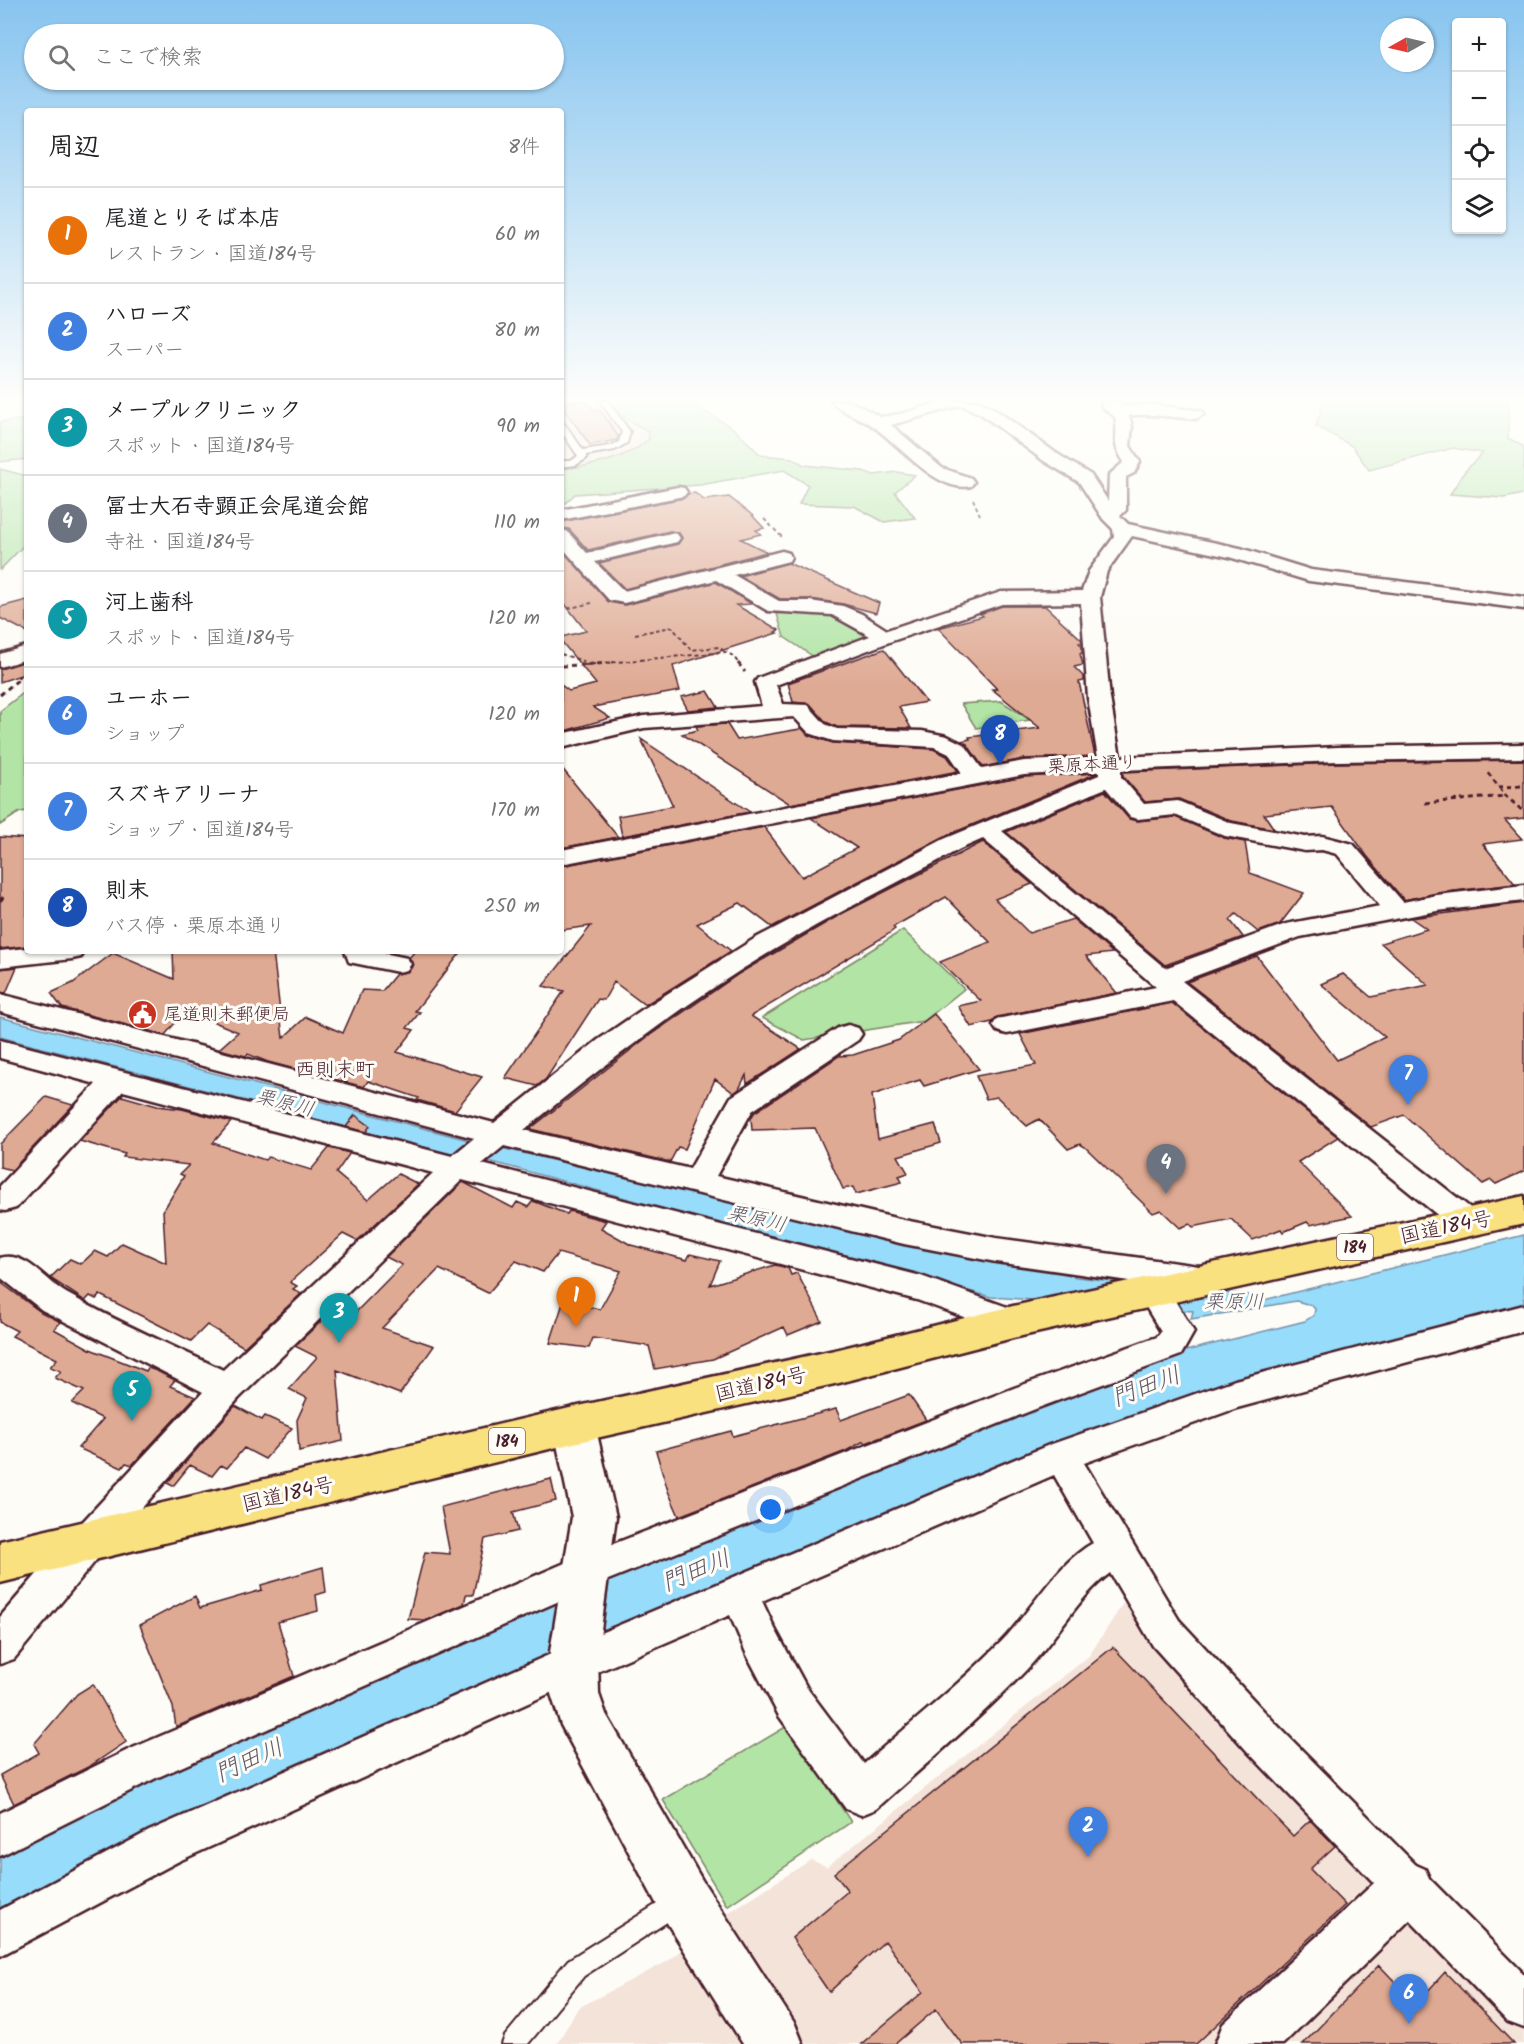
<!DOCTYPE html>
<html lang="ja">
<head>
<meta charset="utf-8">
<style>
	:root { --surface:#fff; --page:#f2f2f2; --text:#202124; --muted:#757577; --line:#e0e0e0; --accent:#0f766e }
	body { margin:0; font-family:Kalam,"Klee One",sans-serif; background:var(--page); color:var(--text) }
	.controls { position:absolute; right:18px; top:18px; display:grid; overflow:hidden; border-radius:6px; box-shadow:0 2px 4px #0004 }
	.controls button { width:54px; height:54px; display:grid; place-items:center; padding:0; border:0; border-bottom:2px solid var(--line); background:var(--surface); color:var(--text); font:30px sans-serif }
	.compass { position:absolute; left:1380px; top:18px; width:54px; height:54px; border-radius:50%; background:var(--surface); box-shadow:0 2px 4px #0004; rotate:262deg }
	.you { position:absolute; left:771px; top:1510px; width:21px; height:21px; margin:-15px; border:4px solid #fff; border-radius:50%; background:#1a73e8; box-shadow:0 0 0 9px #1a73e833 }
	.badge { display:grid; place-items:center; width:39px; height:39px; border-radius:50%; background:var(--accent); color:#fff; font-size:20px; font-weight:700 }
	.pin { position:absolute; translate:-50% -50px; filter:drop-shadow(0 2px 3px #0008) }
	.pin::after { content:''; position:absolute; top:32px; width:21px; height:18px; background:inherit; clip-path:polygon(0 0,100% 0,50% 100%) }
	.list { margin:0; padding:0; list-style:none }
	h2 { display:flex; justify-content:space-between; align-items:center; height:78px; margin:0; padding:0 24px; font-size:26px }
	h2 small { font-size:20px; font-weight:400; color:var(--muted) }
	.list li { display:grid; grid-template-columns:39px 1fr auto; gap:18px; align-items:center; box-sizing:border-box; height:96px; padding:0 24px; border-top:2px solid var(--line) }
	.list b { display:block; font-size:22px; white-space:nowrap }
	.list p { margin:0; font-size:20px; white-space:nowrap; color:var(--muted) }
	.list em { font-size:20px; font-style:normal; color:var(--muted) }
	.icon { flex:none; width:33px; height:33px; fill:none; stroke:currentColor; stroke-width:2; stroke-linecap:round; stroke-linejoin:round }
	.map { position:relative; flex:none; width:1524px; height:2044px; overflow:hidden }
	.search { position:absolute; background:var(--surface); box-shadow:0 2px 4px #0004; left:24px; top:24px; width:540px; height:66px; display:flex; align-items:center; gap:15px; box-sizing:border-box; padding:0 21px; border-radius:33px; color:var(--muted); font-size:22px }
	.panel { position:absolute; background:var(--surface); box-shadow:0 2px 4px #0004; left:24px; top:108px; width:540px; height:846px; border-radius:6px }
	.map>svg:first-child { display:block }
	.built { fill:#f4e3d9 }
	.green { fill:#b1e4a5; stroke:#7e8268; stroke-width:1.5 }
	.water { fill:#97dcfa; stroke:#7890a7; stroke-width:1.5 }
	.building { fill:#dfaa94; stroke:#4a1f2b; stroke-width:1.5 }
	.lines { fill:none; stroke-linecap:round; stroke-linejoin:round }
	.lane-casing { stroke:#4a1f2b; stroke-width:4 }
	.street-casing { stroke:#4a1f2b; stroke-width:5 }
	.secondary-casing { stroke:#4a1f2b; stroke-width:5 }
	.highway-casing { stroke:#4a1f2b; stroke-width:5 }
	.path-far1 { stroke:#4a1f2b; stroke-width:2; stroke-dasharray:4 3; stroke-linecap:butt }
	.path { stroke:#4a1f2b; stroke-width:3; stroke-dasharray:5 4; stroke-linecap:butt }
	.lane { fill:#fdfcf7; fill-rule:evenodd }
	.street { fill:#fdfcf7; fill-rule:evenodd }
	.secondary { fill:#fdfcf7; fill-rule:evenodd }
	.highway { fill:#fae180; fill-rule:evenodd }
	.labels { text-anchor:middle; stroke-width:6; stroke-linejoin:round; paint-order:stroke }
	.shield { fill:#fdfcf7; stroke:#806168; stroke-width:1.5 }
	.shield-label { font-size:16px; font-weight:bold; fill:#4a1f2b }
	.street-label { font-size:18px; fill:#4a1f2b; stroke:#fdfcf7 }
	.poi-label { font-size:18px; fill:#4a1f2b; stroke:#fdfcf7; text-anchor:start }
	.neighbourhood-label { font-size:20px; fill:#4a1f2b; stroke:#fdfcf7 }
	.water-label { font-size:20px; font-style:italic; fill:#615869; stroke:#fdfcf7 }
	.near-street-label { font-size:21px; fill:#4a1f2b; stroke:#fdfcf7 }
	.near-water-label { font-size:24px; font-style:italic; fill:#615869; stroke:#fdfcf7 }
</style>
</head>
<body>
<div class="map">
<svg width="1524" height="2044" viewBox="0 0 1524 2044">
	<rect width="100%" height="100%" fill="#fdfcf7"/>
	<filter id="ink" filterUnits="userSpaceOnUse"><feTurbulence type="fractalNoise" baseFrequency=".0167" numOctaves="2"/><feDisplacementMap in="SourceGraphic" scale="12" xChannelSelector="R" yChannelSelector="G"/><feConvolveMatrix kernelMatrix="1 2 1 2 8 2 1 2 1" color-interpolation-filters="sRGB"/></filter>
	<g filter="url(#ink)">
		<path class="built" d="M561 401H616L624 418 648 431 649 439 638 449 613 459 561 469Z
			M1128 1596 1524 2022V2044H557L578 2008 668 1961 718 1919 811 1860 827 1867 1089 1656Z"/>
		<path class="green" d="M616 401H693L692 404 733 428 761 455 792 458 804 465 863 471 874 475 897 472 915 475 895 492 915 518 884 522 854 506 799 504 808 485 784 470 700 485 575 494 561 507V469C591 466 626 460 649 439L648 431 624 418Z
			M1324 401H1509L1508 438 1524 447V494L1504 498 1450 494 1465 471 1483 453 1453 448 1369 470 1352 446 1316 426Z
			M27 419V459L0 462V422Z
			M0 469 27 476V542L0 570Z
			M804 610 828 613 874 636 817 659 784 637 777 614Z
			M27 690V811L20 812 0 825V711Z
			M1001 701 1030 720 976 728 961 704Z
			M903 930 964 989 924 1021 804 1040 762 1018Z
			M794 1722 830 1764 826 1784 851 1822 727 1906 663 1800Z"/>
		<path class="water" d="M0 1017 476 1142 757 1208 1047 1268 1076 1277 1257 1296 1264 1300 1524 1235V1306L1166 1409 0 1915V1850L160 1773 519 1615 1166 1356 1305 1321 1314 1315 1315 1309 1311 1305 1296 1301 1191 1319 1193 1311 991 1297 485 1160 458 1156 0 1037Z"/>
		<path class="building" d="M561 401H587L595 411 600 410 618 436 617 440 590 445 561 405Z
			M695 493 704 500 729 497 752 515 764 528 756 530 761 534 741 539 767 552 625 589 599 563 678 544 682 538 679 533 670 531 588 550 569 529 561 528V522L684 498 688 494Z
			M561 549 609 602 625 605 716 582 752 604 736 605 779 630 775 632 777 633 673 666 680 691 593 707 610 718 561 732V685L569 691 596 684 561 641V637L586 631 561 599Z
			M788 563 879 603 876 613 843 604 810 599H780L740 576Z
			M27 600V632L0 618V607Z
			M1002 606H1045L1081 639 1082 642 1079 643 1082 646V653L1080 654 1083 665 1074 667 1084 677V681L1079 682 1095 756 1024 759 983 767 967 744 961 741 970 739 969 737 1040 728 992 689H997L938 628 983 616 980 614Z
			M884 649 926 702 899 707 911 728 837 727 826 722 810 704 793 702 788 683Z
			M27 661V673L0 682V669Z
			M708 691 718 707 688 710 681 697Z
			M727 724 737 740 800 729V726L808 735 833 743 933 749 947 756 958 771 790 804 682 734 698 730 696 726Z
			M641 739 750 812 622 836 618 816 673 806Z
			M1524 760V818L1505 820 1522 839 1483 844 1515 884 1437 893 1404 900 1367 856 1332 807 1264 814 1274 829 1232 821 1179 799 1145 802 1123 776V772L1338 763Z
			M561 767 618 837 561 848Z
			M1097 773 943 837 772 927 740 903 697 924 731 951 645 1005 614 982 604 1000 598 999 546 1079 537 1086 505 1078 564 991 543 986 591 926 561 930V866L764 827 802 877 857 848 811 818 1024 777Z
			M1105 791 1129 819 1138 821 1175 817 1224 838 1245 842 1250 873 1304 893 1280 924 1258 932 1236 914 1230 920 1243 937 1165 965 1006 832Z
			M0 837 27 839V946L0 949Z
			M983 842 1032 884 995 899 1029 933 1073 919 1113 953 1086 956 1117 993 997 1017 992 1022 971 1027 958 1006 981 1001 940 962 990 942 946 897 893 927 895 929 887 935 751 1016 801 1049 747 1084 746 1075 739 1089 734 1093 715 1079 685 1149 678 1147 670 1162 530 1129 646 1038 740 973 843 913Z
			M1524 903V1171L1496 1184 1491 1180 1483 1184 1404 1115 1371 1127 1187 982 1257 956 1337 1060 1385 1037 1321 984 1343 974 1371 997 1428 985 1381 943 1427 929 1411 918Z
			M173 951H273L283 1038 306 1017 343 1033 362 990 382 991 396 974 409 971 413 965 409 958 415 951H462L415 1011 420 1012 407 1028 414 1030 397 1052 482 1077 455 1111 417 1100 419 1098 368 1081 364 1087 268 1062 248 1054 245 1056 219 1049 238 1032 186 1010 165 1035 62 1008 51 993 73 983 113 953 174 979Z
			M17 967 6 993 0 992V969Z
			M1172 1003 1338 1137 1298 1162 1352 1216 1310 1225 1307 1222 1283 1232 1281 1229 1253 1240 1231 1219 1193 1227 1190 1224 1180 1228 1161 1210 1153 1213 1085 1147 1080 1144 1068 1149 1039 1119 1027 1126 997 1097 986 1099 976 1076 1036 1065 1020 1034Z
			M934 1014 979 1069 924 1086 920 1080 872 1095 878 1139 935 1124 941 1143 898 1156 908 1173 899 1176 902 1182 856 1194 853 1187 843 1189 815 1128 752 1130 751 1118 754 1113 839 1056 853 1055 899 1040Z
			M122 1096 157 1106 182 1109 231 1122 213 1143 265 1160 268 1157 311 1170 329 1148 350 1153 336 1173 368 1200 398 1174 418 1184 357 1241 343 1234 290 1282 297 1286 293 1289 301 1294 244 1347 207 1325 191 1341 100 1295 96 1299 90 1296 85 1301 50 1278 70 1259 81 1264 95 1251 108 1257 122 1243 166 1263 163 1211 184 1176 180 1174 189 1165 123 1157 125 1154 80 1141Z
			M46 1097 73 1105 12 1170 0 1167V1144Z
			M355 1115 370 1126 366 1132 346 1127Z
			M463 1182 513 1208 517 1202 528 1207 533 1201 567 1214 569 1211 606 1221 601 1228 631 1245 687 1260 690 1254 720 1261 710 1285 775 1265 788 1268 791 1275 797 1273 822 1321 788 1335 784 1327 713 1359 655 1369 649 1346 593 1338 589 1348 550 1343 563 1303 600 1309 621 1271 558 1253 543 1272 516 1261 488 1293 439 1269 382 1328 434 1346 400 1394 337 1370 343 1441 299 1451 297 1420 307 1398 289 1389 317 1357 295 1346 332 1311 348 1320 402 1265 386 1257Z
			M0 1282 41 1312 61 1322 54 1329 90 1349 146 1371 148 1368 157 1371 175 1380 170 1386 195 1397 132 1465 126 1463 122 1468 78 1448 103 1419 72 1403 84 1391 55 1378 61 1371 50 1367 57 1359 12 1336 17 1331 0 1322Z
			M909 1395 926 1420 866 1443 864 1441 846 1451 679 1516 668 1491 656 1451 731 1431 733 1436 836 1409 841 1420Z
			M235 1406 262 1420 265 1416 292 1428 265 1459 244 1448 227 1468 221 1465 212 1476 190 1465 173 1486 167 1483Z
			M551 1479 556 1501 513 1512 518 1531 485 1539 473 1595H466L464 1604 426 1620 408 1619 425 1552 450 1554 441 1507Z
			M323 1567 326 1592 316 1595 318 1611 278 1622 294 1676 176 1727 173 1707 140 1625 195 1596 200 1608 262 1590 261 1585Z
			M1113 1647 1293 1836 1310 1820 1335 1846 1310 1869 1345 1905 1196 2044H962L936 2009 895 2044H861L923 1992 885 1941 829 1992 792 1938 848 1891 834 1873Z
			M93 1684 126 1742 90 1766 14 1804 0 1775 39 1753 34 1744 77 1694Z
			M1379 1965 1416 2004 1445 1972 1514 2044H1303Z"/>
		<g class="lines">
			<defs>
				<path id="lane" d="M600 401H608L630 432 627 443 615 450 586 455V459L576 465 561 467V461H571L578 456 561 431V423H564L583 450 610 446 619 442 622 432Z
					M676 1892 684 1895 687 1903 684 1911 584 1976 528 2044H502L505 2036 568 1960Z"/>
				<path id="street" d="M831 401H850L880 417 901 414 943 401H978L993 408 1056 453 1091 475 1108 501 1109 475 1124 462C1109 438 1120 439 1115 417L1102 407 1101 401H1117L1122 406 1153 405 1202 411 1204 414 1196 419 1153 415H1129L1132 426 1130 446 1140 462 1134 473 1126 477V510L1120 516 1128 524 1240 548 1311 570 1524 597V609L1309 581 1229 557 1132 536 1107 571 1100 597 1110 698 1120 757 1338 747 1524 744V758L1338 761 1121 770V777L1144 804 1178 801 1231 823 1305 837 1322 836 1353 844 1403 902 1437 895 1524 885V901L1437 911 1300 937 1182 981 1478 1214 1482 1222 1478 1230 1467 1234 1456 1230 1173 1001 1007 1034 997 1031 993 1025 997 1019 1156 987 983 839 960 849C898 883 833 914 772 951 683 1004 604 1065 524 1130L690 1169 731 1097 838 1028 848 1025 858 1028 862 1034 858 1040 752 1111 716 1176 904 1220 996 1238 1206 1267 1217 1270 1222 1279 1217 1288 1206 1291 1166 1286 1194 1332 1181 1355 1038 1408 598 1584 156 1778 0 1856V1813L128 1750 572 1560 1014 1388 1157 1337 1161 1332 1137 1292 1143 1283 996 1262 904 1244 504 1146 482 1164 921 1276 1024 1313 1029 1322 1024 1331 1013 1335 917 1300 462 1180 239 1398 102 1553 14 1659 0 1664V1617L76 1529 203 1392 42 1310 0 1277V1258C25 1250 46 1281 66 1293 116 1322 171 1345 223 1370L433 1173 123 1091 16 1208 5 1211 0 1210V1186L96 1084 0 1058V1040L452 1156 474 1138 0 1012V994L494 1123 598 1040 643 1009 754 939 944 839 1099 775V771L1024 775 561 864V850L962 773 949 754 934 747 833 741 809 733 794 717 644 728 561 748V734L644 716 762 706 755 682 758 678 870 636 832 615 768 611 716 580 624 603 609 600 561 546V530L567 531 587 553 671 533 677 534 680 538 677 542 595 562 624 591 782 551 789 553 791 557 789 561 734 575 779 601H810L843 606 862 614 887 630 1001 592 1082 591 1089 571 1114 537 1113 529 1103 519 1079 482 1044 461 981 414 962 405 891 425 942 468 971 478 974 482 971 486C936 494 897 441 871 425 859 417 840 412 831 401ZM1081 603 1088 698 1098 758 1024 761 982 769 965 745 947 736 922 731 837 729 825 724 808 705 783 704 776 685 892 641 1002 604ZM1106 788 1130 817 1138 819 1175 815 1225 836 1305 851 1322 850 1337 854 1380 906 1286 924 1165 968 1002 831Z
					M678 487 684 488 687 492 684 496 561 520V510Z
					M27 646V659L0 667V654Z
					M27 948V951H85L81 957 72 959 0 967V951Z
					M345 951H374L407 958 411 964 407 970 398 972 349 962Z
					M1524 1305V1331L1237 1408 1084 1463 1179 1620 1276 1724 1524 1974V2028L1508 2022 1248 1752 1153 1646 1110 1573C1077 1598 1056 1639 1027 1669 979 1719 927 1763 876 1809L861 1815 846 1809 779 1716 747 1655 730 1615 588 1676 179 1861 0 1956V1910L149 1831 560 1650 1049 1445 1235 1380ZM1054 1475 1093 1543C1056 1564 1031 1611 1002 1641 959 1685 910 1724 864 1764L807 1688 775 1629 762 1601Z"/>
				<path id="secondary" d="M574 1407 589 1412 595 1425 616 1517 598 1652 599 1694 606 1714 702 1880 795 2024 803 2044H743L664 1918 561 1725 551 1694 550 1652 572 1517 553 1425 559 1412Z
					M1407 1861 1425 1869 1433 1887 1425 1905 1283 2044H1215L1223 2024 1389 1869Z"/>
				<path id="highway" d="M1524 1196V1224L1013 1338 839 1383 574 1443 0 1583V1541L574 1407 839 1349 1013 1306Z"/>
			</defs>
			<use href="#lane" class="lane-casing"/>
			<use href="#street" class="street-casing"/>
			<use href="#secondary" class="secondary-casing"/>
			<use href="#highway" class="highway-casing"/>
			<path class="path-far1" d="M973 499 980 515
				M764 519 782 537
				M561 610 592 603
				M635 634 672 627 691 650 719 647 725 652
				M561 654 586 662
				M584 665 726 652 733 656 740 665"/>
			<path class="path" d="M738 663 745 672
				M561 666 612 663
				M0 695 20 678 18 676
				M1488 773 1506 796 1524 812
				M1498 787 1524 786
				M1425 803 1506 796
				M0 901 5 895"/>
			<use href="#lane" class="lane"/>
			<use href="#street" class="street"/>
			<use href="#secondary" class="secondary"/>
			<use href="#highway" class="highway"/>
		</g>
	</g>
	<linearGradient id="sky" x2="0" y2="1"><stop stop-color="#87c4ef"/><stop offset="0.58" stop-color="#fefefb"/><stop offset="1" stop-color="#fefefb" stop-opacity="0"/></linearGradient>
	<rect width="1524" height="687" fill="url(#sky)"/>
	<defs>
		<symbol id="civic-disc" viewBox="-11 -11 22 22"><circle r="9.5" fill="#c8321e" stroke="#fdfcf7"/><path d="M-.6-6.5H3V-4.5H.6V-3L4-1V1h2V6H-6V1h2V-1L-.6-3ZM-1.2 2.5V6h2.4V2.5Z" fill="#fff"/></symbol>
	</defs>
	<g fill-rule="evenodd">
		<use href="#civic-disc" x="126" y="998" width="33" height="33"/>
	</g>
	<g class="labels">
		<g class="shield">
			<rect x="1337" y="1234" width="36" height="26" rx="4.5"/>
			<rect x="489" y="1428" width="36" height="26" rx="4.5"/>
		</g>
		<g class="shield-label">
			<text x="1355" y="1253">184</text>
			<text x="507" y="1447">184</text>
		</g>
		<g class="street-label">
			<text transform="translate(1092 764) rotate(-3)" y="6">栗原本通り</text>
		</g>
		<g class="poi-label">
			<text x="164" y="1020">尾道則末郵便局</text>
		</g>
		<g class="neighbourhood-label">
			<text x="335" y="1076">西則末町</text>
		</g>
		<g class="water-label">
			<text transform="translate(285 1102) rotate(14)" y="7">栗原川</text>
			<text transform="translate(757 1218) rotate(13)" y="7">栗原川</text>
			<text x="1234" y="1308">栗原川</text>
		</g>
		<g class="near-street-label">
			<text transform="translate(1446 1227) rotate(-12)" y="7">国道184号</text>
			<text transform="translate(761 1384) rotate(-13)" y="7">国道184号</text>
			<text transform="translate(288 1494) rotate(-13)" y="7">国道184号</text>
		</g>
		<g class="near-water-label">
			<text transform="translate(1146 1386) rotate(-21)" y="8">門田川</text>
			<text transform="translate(696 1570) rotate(-22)" y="8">門田川</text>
			<text transform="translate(249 1760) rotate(-24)" y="8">門田川</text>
		</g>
	</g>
</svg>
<div class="controls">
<button>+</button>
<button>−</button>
<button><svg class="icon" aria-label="locate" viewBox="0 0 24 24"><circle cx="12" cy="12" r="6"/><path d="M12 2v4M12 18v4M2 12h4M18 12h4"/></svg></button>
<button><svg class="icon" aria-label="layers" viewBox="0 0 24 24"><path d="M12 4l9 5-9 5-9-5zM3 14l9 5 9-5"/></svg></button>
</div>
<svg class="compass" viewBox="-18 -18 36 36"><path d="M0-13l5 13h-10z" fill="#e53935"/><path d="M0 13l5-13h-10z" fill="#757577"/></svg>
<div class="you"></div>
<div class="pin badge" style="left:576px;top:1327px;background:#e8710a">1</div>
<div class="pin badge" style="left:1088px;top:1857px;background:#3f7fe0">2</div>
<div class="pin badge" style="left:339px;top:1343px;background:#0f9aa8">3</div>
<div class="pin badge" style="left:1166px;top:1194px;background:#6b7280">4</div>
<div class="pin badge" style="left:132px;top:1421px;background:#0f9aa8">5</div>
<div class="pin badge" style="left:1409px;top:2024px;background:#3f7fe0">6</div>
<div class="pin badge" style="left:1408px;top:1105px;background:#3f7fe0">7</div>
<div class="pin badge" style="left:1000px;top:765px;background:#1a4fb4">8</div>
<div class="search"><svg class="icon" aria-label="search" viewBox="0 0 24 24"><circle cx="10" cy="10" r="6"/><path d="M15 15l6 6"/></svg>ここで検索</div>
<section class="panel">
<h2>周辺<small>8件</small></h2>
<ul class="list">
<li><span class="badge" style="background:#e8710a">1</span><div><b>尾道とりそば本店</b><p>レストラン · 国道184号</p></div><em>60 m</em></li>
<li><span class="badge" style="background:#3f7fe0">2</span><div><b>ハローズ</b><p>スーパー</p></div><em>80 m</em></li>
<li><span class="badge" style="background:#0f9aa8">3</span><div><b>メープルクリニック</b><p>スポット · 国道184号</p></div><em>90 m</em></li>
<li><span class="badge" style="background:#6b7280">4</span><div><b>冨士大石寺顕正会尾道会館</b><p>寺社 · 国道184号</p></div><em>110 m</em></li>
<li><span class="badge" style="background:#0f9aa8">5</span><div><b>河上歯科</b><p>スポット · 国道184号</p></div><em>120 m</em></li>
<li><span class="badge" style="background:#3f7fe0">6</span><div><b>ユーホー</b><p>ショップ</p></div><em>120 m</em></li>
<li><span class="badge" style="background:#3f7fe0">7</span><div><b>スズキアリーナ</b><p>ショップ · 国道184号</p></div><em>170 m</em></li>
<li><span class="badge" style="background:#1a4fb4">8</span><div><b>則末</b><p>バス停 · 栗原本通り</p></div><em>250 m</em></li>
</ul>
</section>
</div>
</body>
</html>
